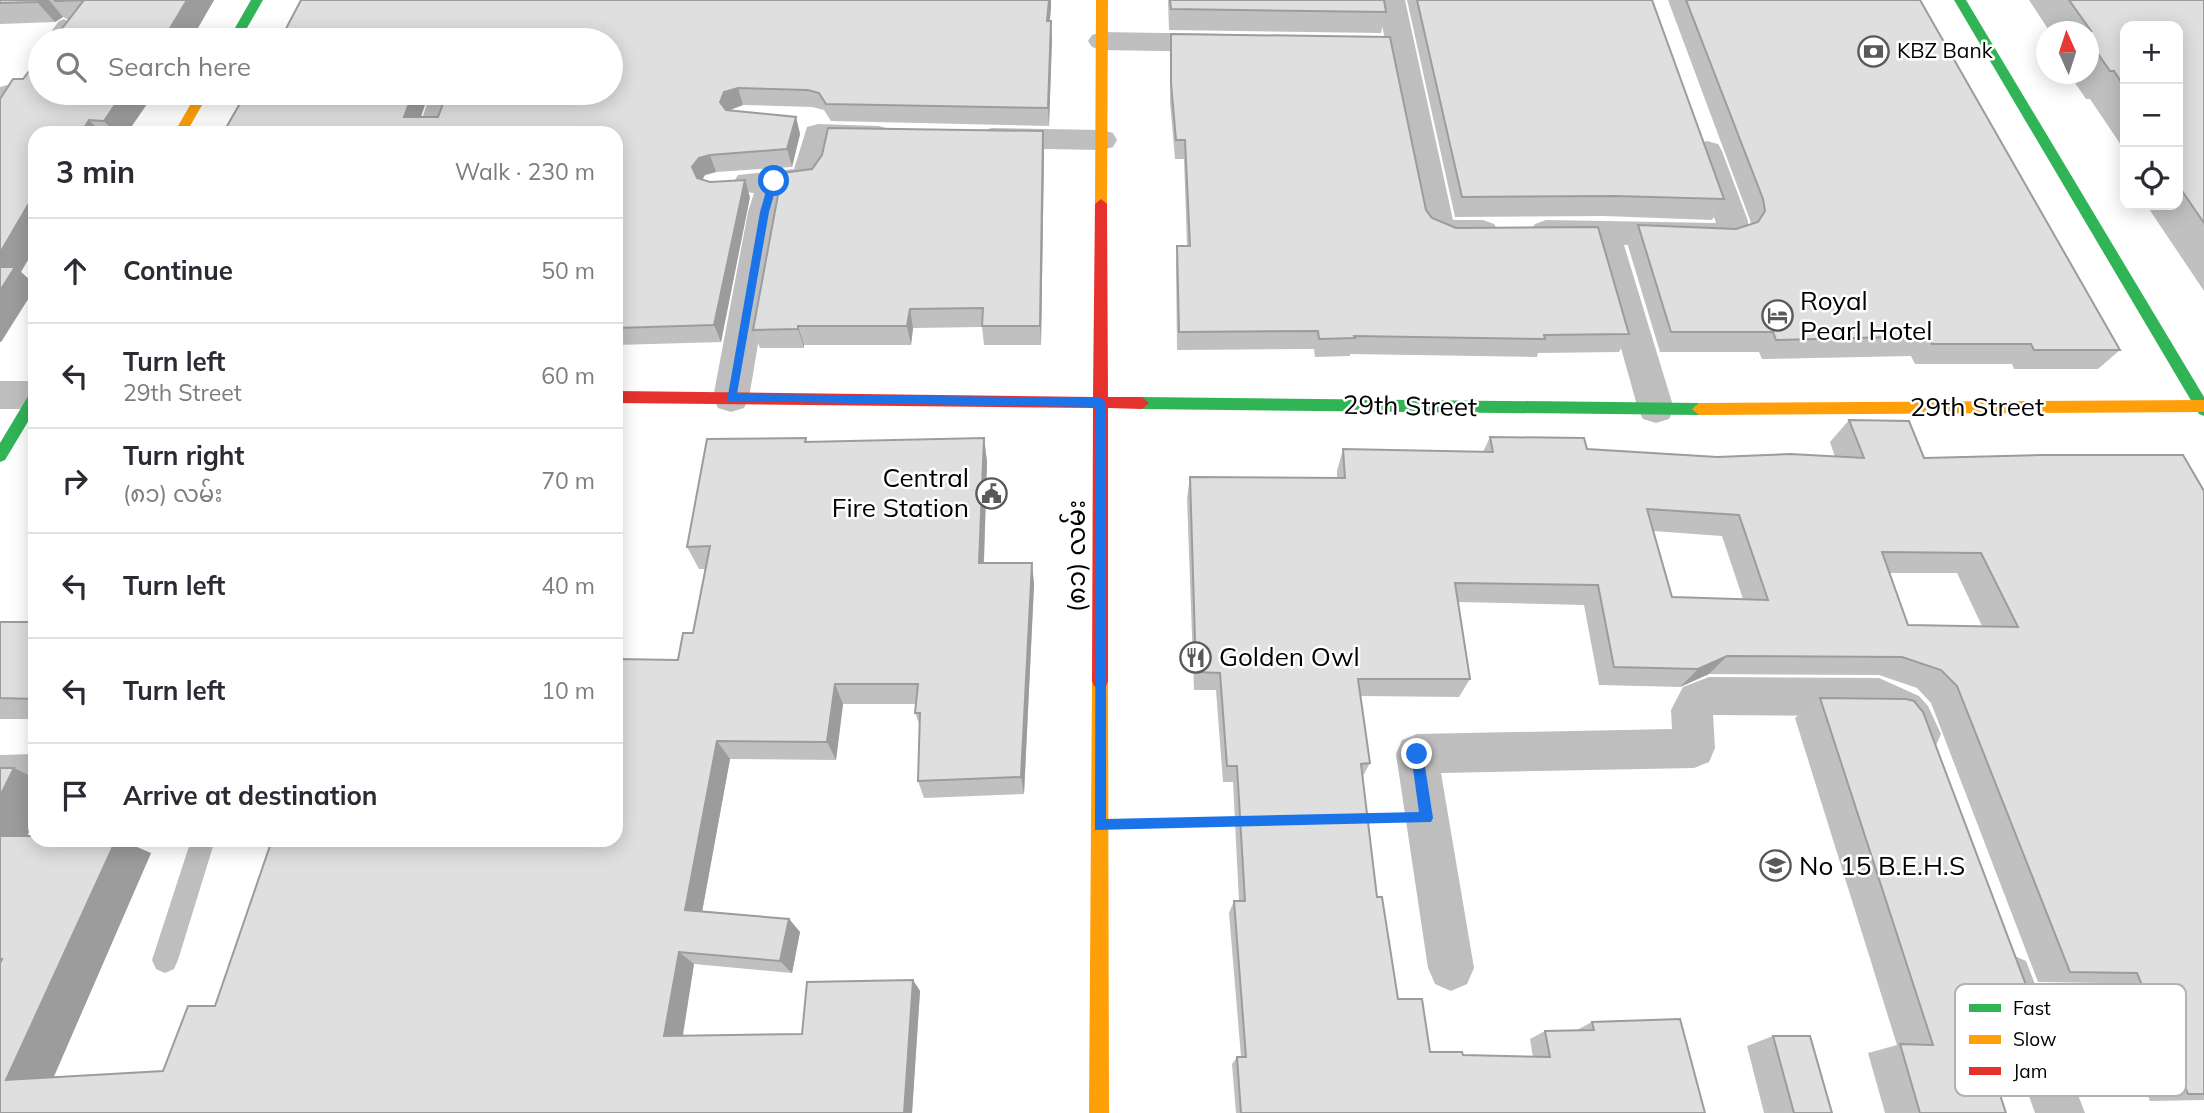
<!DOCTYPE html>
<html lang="en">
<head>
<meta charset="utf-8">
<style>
	:root { --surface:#fff; --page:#f7f7f7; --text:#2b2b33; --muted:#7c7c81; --line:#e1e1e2 }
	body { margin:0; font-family:Mulish,"Noto Sans Myanmar",sans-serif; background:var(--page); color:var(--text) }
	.controls { position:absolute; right:21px; top:21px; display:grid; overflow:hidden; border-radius:14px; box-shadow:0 4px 18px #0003 }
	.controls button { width:63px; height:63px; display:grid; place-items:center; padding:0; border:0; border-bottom:2px solid var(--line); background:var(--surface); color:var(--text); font:35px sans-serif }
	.compass { position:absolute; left:2036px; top:21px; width:63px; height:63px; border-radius:50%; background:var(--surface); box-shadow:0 4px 18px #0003; rotate:357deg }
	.stop { position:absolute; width:21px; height:21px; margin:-16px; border:5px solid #1a73e8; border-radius:50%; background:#fff }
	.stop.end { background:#1a73e8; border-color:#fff; box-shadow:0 2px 7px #0008 }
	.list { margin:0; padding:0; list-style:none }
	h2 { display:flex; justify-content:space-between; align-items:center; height:91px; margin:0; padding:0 28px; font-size:30px }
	h2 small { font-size:23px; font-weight:400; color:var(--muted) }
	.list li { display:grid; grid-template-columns:46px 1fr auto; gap:21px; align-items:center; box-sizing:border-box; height:105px; padding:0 28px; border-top:2px solid var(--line) }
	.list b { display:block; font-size:26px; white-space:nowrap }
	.list p { margin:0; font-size:23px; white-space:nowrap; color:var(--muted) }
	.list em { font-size:23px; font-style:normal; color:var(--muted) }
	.icon { flex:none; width:38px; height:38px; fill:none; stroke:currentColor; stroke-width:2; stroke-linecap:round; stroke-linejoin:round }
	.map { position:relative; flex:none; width:2204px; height:1113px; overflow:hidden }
	.search { position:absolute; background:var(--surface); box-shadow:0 4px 18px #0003; left:28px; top:28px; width:595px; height:77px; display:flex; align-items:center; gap:18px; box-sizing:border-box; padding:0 24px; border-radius:38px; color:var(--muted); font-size:26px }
	.panel { position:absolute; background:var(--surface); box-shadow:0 4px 18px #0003; left:28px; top:126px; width:595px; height:721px; border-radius:21px }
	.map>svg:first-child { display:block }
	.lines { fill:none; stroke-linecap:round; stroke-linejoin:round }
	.path { stroke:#b9b9b9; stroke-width:5; stroke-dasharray:2 3.5; stroke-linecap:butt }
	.lane { fill:#bebebe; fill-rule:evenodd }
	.street { fill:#bebebe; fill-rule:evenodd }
	.fast { fill:#30b455; fill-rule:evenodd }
	.slow { fill:#ff9f0a; fill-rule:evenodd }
	.jam { fill:#e5322d; fill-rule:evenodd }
	.wall { fill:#c0c0c0; fill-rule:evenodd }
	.shaded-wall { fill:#9c9c9c }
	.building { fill:#dfdfdf; stroke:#9c9c9c; stroke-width:2; fill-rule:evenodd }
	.route { fill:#1a73e8 }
	.labels { text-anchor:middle; stroke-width:5; stroke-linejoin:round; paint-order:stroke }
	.far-poi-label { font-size:21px; fill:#000; stroke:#fff; text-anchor:start }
	.poi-label { font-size:26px; fill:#000; stroke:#fff; text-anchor:start }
	.street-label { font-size:26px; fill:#000; stroke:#fff }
	.key { fill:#fff; stroke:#b2b2b2; stroke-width:2 }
	.key-label { font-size:19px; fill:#000 }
</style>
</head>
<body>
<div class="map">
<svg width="2204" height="1113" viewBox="0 0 2204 1113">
	<rect width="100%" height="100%" fill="#fff"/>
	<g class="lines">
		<path class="path" d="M1363 819H1382
			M1146 824 1239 822"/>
		<path class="lane" d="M64 19 72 24 61 40H45L59 21Z
			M25 80 31 81 33 85 31 89 0 97V87Z
			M130 93H207L209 96 201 101 138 98Z
			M35 754V776L0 777V755Z
			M191 840H215L178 960 174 969 165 973 156 969 152 960Z"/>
		<path class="street" d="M1377 0H1405L1453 220H1483L1494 224 1499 232 1494 240C1472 247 1449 244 1428 236L1423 228Z
			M1102 32 1222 34 1232 37 1236 43 1232 49 1222 52 1102 50 1092 47 1088 41 1092 35Z
			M431 93H461L447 133H417Z
			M818 124 879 126 890 129 894 136 890 143 879 146 831 145 824 174 815 187 786 191 780 212 749 398 744 408 731 412 718 408 713 398 748 212 754 193 738 191 733 183 738 175 794 169 807 127Z
			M992 128 1102 130 1113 133 1117 140 1113 147 1102 150 992 148 981 145 977 138 981 131Z
			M1707 141 1718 144 1722 151 1748 221 1749 232 1744 240 1724 247 1624 245 1674 409 1669 419 1656 423 1643 419 1638 409 1592 244H1546L1535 240 1530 232 1535 224 1546 220 1716 223 1692 151 1696 144Z
			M0 381H35V409H0Z
			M1709 677 1879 678 1919 696 1928 706 1941 734 1935 748 1920 754 1905 748 1895 728 1879 716 1713 715 1715 748 1709 762 1694 768 1441 773 1474 968 1467 984 1451 991 1435 984 1428 968 1396 754 1402 740 1417 734 1672 729 1671 710 1683 687Z
			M2010 954 2026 961 2085 1113H2035L1987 977 1994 961Z"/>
		<path class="fast" d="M251 0H263L240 40H228Z
			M1954 0H1966L2204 397V416L2199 414Z
			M35 391V410L5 460 0 462V443L30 393Z
			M1142 397 1699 403 1706 409 1699 415 1142 409 1135 403Z"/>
		<path class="slow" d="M1096 0H1108L1107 204 1101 209 1095 204Z
			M197 93H209L186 133H174Z
			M2204 400V412L1699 415 1692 409 1699 403Z
			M1100 673 1106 676 1108 681 1109 1113H1089L1092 681 1094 676Z"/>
		<path class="jam" d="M1101 199 1107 204 1108 397H1142L1149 403 1142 409 1108 408V681L1106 686 1100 689 1094 686 1092 681 1093 408 616 403V391L1093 397 1095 204Z"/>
	</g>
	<path class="wall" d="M0 0H214L191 40H53L69 20 63 17 55 22 0 24Z
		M1168 0H1384L1386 12 1381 33 1169 30Z
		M1407 0H1652L1724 199 1712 220 1604 216 1455 217Z
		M1668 0H1920L2120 350 2098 369H2014L2012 364H1915L1911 356 1762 359 1759 352H1660L1628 246 1638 225 1736 229 1751 224 1750 220Z
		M2029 0H2204V291L2147 206 2148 205H2178V26H2125V151L2090 99H2086L2069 74H2089V32H2050Z
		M1051 7 1050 21 1052 39 1049 126 831 121 824 110 812 107 743 105 730 110 796 117 800 134 792 167 716 172 705 175 702 180 750 197 721 342 616 345V133H223L246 93H429L421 117H438Z
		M1171 34 1426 210 1432 218 1629 334 1619 352 1538 353 1537 357 1350 354V356L1315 357 1314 349 1177 350 1176 265 1177 246H1187L1184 159H1175L1170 102Z
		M23 79 149 101 127 133H35L21 272 35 285V288L1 342H0V99Z
		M1043 131 1044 152 1041 345H984L982 327 913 328 911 345H804V348H760L753 330Z
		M1849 420 1924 458 2204 491V1100L2150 1101 2103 983 2038 982 1931 703 1917 688 1879 675 1709 674 1680 687 1599 685 1584 605 1458 602 1470 679 1459 697 1360 696 1370 763 1363 776 1377 897 1398 999 1430 1052 1463 1055 1533 1057 1530 1039 1545 1031 1577 1030 1592 1022 1705 1113H1236L1232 1064 1237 1057H1241L1229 913 1234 901H1239L1233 782H1223L1216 690H1194L1187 498 1190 477H1337V471L1343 449 1483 452 1490 437 1587 449 1717 457H1835L1830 442ZM1653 531 1722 536 1743 599 1672 597ZM1889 573H1957L1982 626 1908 625Z
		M806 438 807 442 984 438 987 462 984 563H1032L1034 585 1024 794 924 798 918 781 920 726 915 713 916 704H843L836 760 730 759 702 912 789 919 800 932 792 973 694 964 683 1036 802 1034 913 980 920 991 912 1113H0V768H14L35 778V819L27 836 151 853 53 1078 163 1071 215 1006 678 660 693 633 705 569H699L687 547Z
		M0 622H35V719H0Z
		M1820 698 2040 1022 2003 1032H1979L2006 1113H1885L1868 1053 1897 1045 1795 718Z
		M1773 1036 1832 1113H1764L1747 1046Z"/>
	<path class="shaded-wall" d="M40 0H49L63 17 55 22 37 2Z
		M187 0H214L191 40H161Z
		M1049 0H1051V7L1048 39 1047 21Z
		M1051 21 1052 39 1049 126 1048 108Z
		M738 88 743 105 730 110 726 119 720 102 724 92Z
		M123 93H142L149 101 127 133H115L104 121Z
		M413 93H429L415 133 404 117Z
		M796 117 800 134 792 167 787 149Z
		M89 120 101 133H81Z
		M1043 131 1044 152 1041 345 1040 326Z
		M710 155 716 172 705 175 699 185 692 167 699 158Z
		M745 180 750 197 721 342 714 325Z
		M35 193V248L21 272 35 285V288L1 342 0 341V253Z
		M910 309 913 328 911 345 907 326Z
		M798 326 804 345V348L798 329Z
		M984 438 987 462 983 585 979 563Z
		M1032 563 1034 585 1024 794 1021 777Z
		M1727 656 1709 674 1680 687 1698 669Z
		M835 684 843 704 836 760 827 742Z
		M717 741 730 759 700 923 685 910Z
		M14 768 35 778V819L20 851 0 843V796Z
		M116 840H121L151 853 49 1088 6 1080Z
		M789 919 800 932 792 973 780 961Z
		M679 952 694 964 681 1045 664 1036Z
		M913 980 920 991 912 1113H904Z"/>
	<path class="building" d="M0 0H40L37 2 0 3Z
		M54 0H187L169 30 161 40H53L84 0 56 1Z
		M301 0H1049L1047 21H1051L1048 108 826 104 819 93 808 90 738 88 724 92 720 102 726 110 796 117 787 149 710 155 699 158 692 167 697 178 710 182 745 180 714 325 616 328V133H223L246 93H413L404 117H438L447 93H611V40H280Z
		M1170 0H1384L1386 12 1171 9Z
		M1417 0H1652L1724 199 1614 196 1462 197Z
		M1686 0H1920L2120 350H2034L2031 344H1932L1928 336 1776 340 1773 332H1671L1638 225 1736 229 1758 222 1765 211 1763 199Z
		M2069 0H2204V223L2178 185V26H2125V88L2114 71H2110L2089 41V32L2082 31H2091Z
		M1171 34 1390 37 1426 210 1432 218 1456 228 1598 227 1629 334 1544 335 1545 339 1354 336 1355 338 1319 339 1318 331 1179 332 1177 246H1190L1185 140H1176L1171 83Z
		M40 57V93H123L104 121 89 120 81 133H35V193L0 253V99L13 79H23Z
		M828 128 1043 131 1040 326H982L983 308 910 309 907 326H798V329L753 330 782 173 812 169 822 155Z
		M0 267H15L0 291Z
		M1849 420 1909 421 1924 458 2041 455H2183L2204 491V1094H2188L2137 973 2070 972 1957 686 1941 670 1902 657 1727 656 1698 669 1614 667 1598 585 1455 583 1470 679H1358L1370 763 1361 764 1377 897H1382L1398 999H1422L1430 1052H1462L1463 1055 1550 1057 1545 1031 1594 1030 1592 1022 1680 1019 1705 1113H1241L1237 1057H1246L1234 901H1245L1237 766H1227L1220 673 1196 672 1190 477 1345 478 1343 449 1493 452 1490 437 1584 438 1587 449 1717 457 1790 454 1864 458ZM1647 509 1739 515 1768 600 1672 597ZM1882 552 1981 553 2018 627 1908 625Z
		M806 438 805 442 984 438 979 563H1032L1021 777 918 781 920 713H915L918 684H835L827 742 717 741 685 910 789 919 780 961 679 952 664 1036 802 1034 807 982 913 980 904 1113H0V963L2 959H0V836H35V840H116L6 1080 163 1071 188 1006H215L272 840H616V659L678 660 683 633H693L710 546 687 547 707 439Z
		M0 622H35V699L0 698Z
		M1820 698 1906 699 1914 701 1923 712 2040 1022H1976L2006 1113H1920L1900 1044 1933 1045Z
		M0 768H14L0 796Z
		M1773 1036H1810L1832 1113H1794Z"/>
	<path class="route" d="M774 177 778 181 769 212 737 394 1101 398 1106 402V819L1419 812 1411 754 1417 748 1423 754 1433 818 1431 822 1095 830 1096 407 727 401 760 212 769 181Z"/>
	<defs>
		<symbol id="bank-ring" viewBox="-11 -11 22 22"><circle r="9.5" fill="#fff" stroke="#595959" stroke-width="1.5"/><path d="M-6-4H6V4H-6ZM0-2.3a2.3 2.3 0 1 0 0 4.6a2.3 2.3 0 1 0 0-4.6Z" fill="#595959"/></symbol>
		<symbol id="hotel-ring" viewBox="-11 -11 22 22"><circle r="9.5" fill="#fff" stroke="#595959" stroke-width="1.5"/><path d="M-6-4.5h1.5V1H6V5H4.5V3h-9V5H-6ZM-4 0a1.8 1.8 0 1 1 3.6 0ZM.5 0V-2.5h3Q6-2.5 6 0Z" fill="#595959"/></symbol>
		<symbol id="civic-ring" viewBox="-11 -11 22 22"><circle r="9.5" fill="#fff" stroke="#595959" stroke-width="1.5"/><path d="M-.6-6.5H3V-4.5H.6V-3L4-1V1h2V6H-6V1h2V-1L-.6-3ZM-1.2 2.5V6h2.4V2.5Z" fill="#595959"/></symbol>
		<symbol id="restaurant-ring" viewBox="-11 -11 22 22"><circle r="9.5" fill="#fff" stroke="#595959" stroke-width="1.5"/><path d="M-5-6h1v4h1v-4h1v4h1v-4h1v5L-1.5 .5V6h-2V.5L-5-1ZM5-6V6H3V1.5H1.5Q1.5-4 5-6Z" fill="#595959"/></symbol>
		<symbol id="school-ring" viewBox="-11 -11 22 22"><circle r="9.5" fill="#fff" stroke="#595959" stroke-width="1.5"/><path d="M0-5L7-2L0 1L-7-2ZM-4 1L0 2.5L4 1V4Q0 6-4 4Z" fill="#595959"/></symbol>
	</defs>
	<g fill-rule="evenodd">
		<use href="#bank-ring" x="1856" y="34" width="35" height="35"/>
		<use href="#hotel-ring" x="1760" y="298" width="35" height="35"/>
		<use href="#civic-ring" x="974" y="476" width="35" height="35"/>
		<use href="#restaurant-ring" x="1178" y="640" width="35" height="35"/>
		<use href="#school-ring" x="1758" y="848" width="35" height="35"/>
	</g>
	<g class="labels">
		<g class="far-poi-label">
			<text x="1897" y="58">KBZ Bank</text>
		</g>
		<g class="poi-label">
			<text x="1800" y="310">Royal<tspan x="1800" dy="30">Pearl Hotel</tspan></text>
			<text x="969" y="487" text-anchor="end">Central<tspan x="969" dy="30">Fire Station</tspan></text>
			<text x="1219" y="666">Golden Owl</text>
			<text x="1799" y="875">No 15 B.E.H.S</text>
		</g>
		<g class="street-label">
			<text transform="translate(1410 406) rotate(1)" y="9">29th Street</text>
			<text x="1977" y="416">29th Street</text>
			<text transform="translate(1076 556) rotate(-90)" y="9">(၈၁) လမ်း</text>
		</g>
	</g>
	<rect x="1955" y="984" width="231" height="112" rx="10" class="key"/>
	<rect x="1969" y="1004" width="32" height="8" fill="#30b455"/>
	<rect x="1969" y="1035" width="32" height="9" fill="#ff9f0a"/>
	<rect x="1969" y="1067" width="32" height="8" fill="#e5322d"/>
	<g class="key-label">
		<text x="2013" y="1015">Fast</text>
		<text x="2013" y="1046">Slow</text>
		<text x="2013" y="1078">Jam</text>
	</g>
</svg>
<div class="controls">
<button>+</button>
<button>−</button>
<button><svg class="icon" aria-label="locate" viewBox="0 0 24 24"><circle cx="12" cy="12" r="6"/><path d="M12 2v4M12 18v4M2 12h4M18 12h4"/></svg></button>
</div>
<svg class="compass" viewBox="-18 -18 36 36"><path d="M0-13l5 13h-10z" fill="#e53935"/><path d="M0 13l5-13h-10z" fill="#7c7c81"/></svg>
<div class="stop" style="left:774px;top:181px"></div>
<div class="stop end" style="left:1417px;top:754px"></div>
<div class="search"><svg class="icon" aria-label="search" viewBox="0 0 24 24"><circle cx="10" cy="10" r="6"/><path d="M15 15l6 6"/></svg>Search here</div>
<section class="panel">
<h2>3 min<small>Walk · 230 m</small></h2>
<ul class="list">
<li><svg class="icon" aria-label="ahead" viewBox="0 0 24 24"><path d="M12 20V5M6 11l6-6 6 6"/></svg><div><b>Continue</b></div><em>50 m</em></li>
<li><svg class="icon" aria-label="left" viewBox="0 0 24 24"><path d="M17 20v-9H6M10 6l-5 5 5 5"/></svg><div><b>Turn left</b><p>29th Street</p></div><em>60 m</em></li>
<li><svg class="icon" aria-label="right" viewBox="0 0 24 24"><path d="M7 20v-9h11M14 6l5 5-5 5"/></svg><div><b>Turn right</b><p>(၈၁) လမ်း</p></div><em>70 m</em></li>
<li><svg class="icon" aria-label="left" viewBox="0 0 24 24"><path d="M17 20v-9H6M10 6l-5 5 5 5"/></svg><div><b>Turn left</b></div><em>40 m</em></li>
<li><svg class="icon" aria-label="left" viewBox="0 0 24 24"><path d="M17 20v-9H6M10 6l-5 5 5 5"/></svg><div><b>Turn left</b></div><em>10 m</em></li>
<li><svg class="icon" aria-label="arrive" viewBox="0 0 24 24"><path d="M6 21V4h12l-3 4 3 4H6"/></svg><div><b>Arrive at destination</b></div></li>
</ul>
</section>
</div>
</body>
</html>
